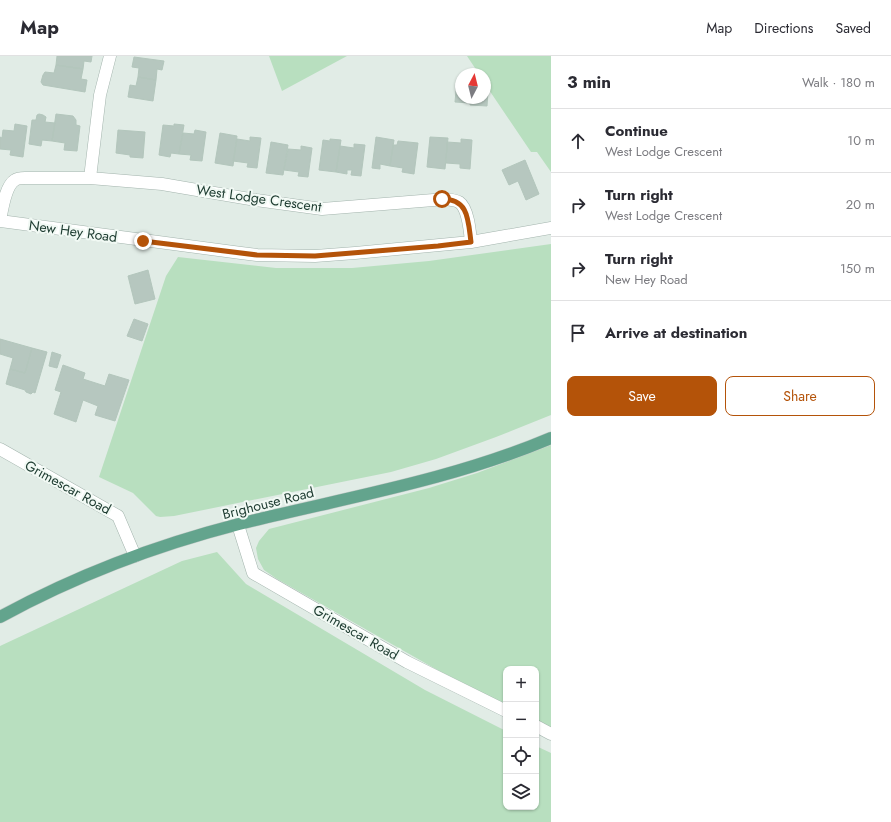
<!DOCTYPE html>
<html lang="en">
<head>
<meta charset="utf-8">
<style>
	:root { --surface:#fff; --page:#f7f7f7; --text:#2b2b33; --muted:#7c7c81; --line:#e1e1e2; --accent:#b45309 }
	body { margin:0; font-family:Jost,sans-serif; background:var(--page); color:var(--text) }
	.controls { position:absolute; right:12px; bottom:12px; display:grid; overflow:hidden; border-radius:8px; box-shadow:0 1px 3px #0004 }
	.controls button { width:36px; height:36px; display:grid; place-items:center; padding:0; border:0; border-bottom:1px solid var(--line); background:var(--surface); color:var(--text); font:20px sans-serif }
	.compass { position:absolute; left:455px; top:12px; width:36px; height:36px; border-radius:50%; background:var(--surface); box-shadow:0 1px 3px #0004; rotate:7deg }
	.stop { position:absolute; width:12px; height:12px; margin:-9px; border:3px solid #b45309; border-radius:50%; background:#fff }
	.stop.end { background:#b45309; border-color:#fff; box-shadow:0 1px 4px #0008 }
	.list { margin:0; padding:0; list-style:none }
	h2 { display:flex; justify-content:space-between; align-items:center; height:52px; margin:0; padding:0 16px; font-size:17px }
	h2 small { font-size:13px; font-weight:400; color:var(--muted) }
	.list li { display:grid; grid-template-columns:26px 1fr auto; gap:12px; align-items:center; box-sizing:border-box; height:64px; padding:0 16px; border-top:1px solid var(--line) }
	.list b { display:block; font-size:15px; white-space:nowrap }
	.list p { margin:0; font-size:13px; white-space:nowrap; color:var(--muted) }
	.list em { font-size:13px; font-style:normal; color:var(--muted) }
	.actions { display:flex; gap:8px; padding:12px 16px }
	.actions a { flex:1; padding:9px 0; border:1px solid var(--accent); border-radius:8px; text-align:center; font-size:14px; color:var(--accent) }
	.actions .main { background:var(--accent); color:#fff }
	.icon { flex:none; width:22px; height:22px; fill:none; stroke:currentColor; stroke-width:2; stroke-linecap:round; stroke-linejoin:round }
	.map { position:relative; flex:none; width:551px; height:766px; overflow:hidden }
	header { display:flex; align-items:center; gap:24px; box-sizing:border-box; height:56px; padding:0 20px; background:var(--surface); border-bottom:1px solid var(--line) }
	header strong { font-size:19px }
	nav { display:flex; gap:22px; margin-inline-start:auto; font-size:14px }
	main { display:flex }
	aside { flex:1; background:var(--surface) }
	.map>svg:first-child { display:block }
	.green { fill:#b8dfbf }
	.building { fill:#b6c7bf; stroke:#b3c6bc }
	.lines { fill:none; stroke-linecap:round; stroke-linejoin:round }
	.minor-casing { stroke:#a3b4ad; stroke-width:13 }
	.major-casing { stroke:#c1c9c6; stroke-width:13 }
	.minor { stroke:#fff; stroke-width:12 }
	.major { stroke:#63a48d; stroke-width:12 }
	.route { stroke:#b45309; stroke-width:5 }
	.labels { text-anchor:middle; stroke-width:4; stroke-linejoin:round; paint-order:stroke }
	.street-label { font-size:14px; fill:#203e33; stroke:#f1f9f4 }
</style>
</head>
<body>
<header>
<strong>Map</strong>
<nav><a>Map</a><a>Directions</a><a>Saved</a></nav>
</header>
<main>
<div class="map">
<svg width="551" height="766" viewBox="0 0 551 766">
	<rect width="100%" height="100%" fill="#e1ece6"/>
	<path class="green" d="M269 0H347L282 35Z
		M467 0H551V116L537 96H531L485 28V18H479Z
		M551 188V359L496 381 436 403 391 416 174 460 160 461 156 460 133 437 99 421 166 220 178 201 276 212H352L429 205Z
		M551 389V674L536 666V613H506V651L441 616 277 523 264 514 258 503 256 492 259 485 269 473 429 432 477 417Z
		M217 496 246 528 425 634 506 675V751H536V690L551 697V766H0V590L182 505Z"/>
	<path class="building" d="M57 0H92L91 6 84 5 83 13 56 9Z
		M134 1 164 5 162 14 157 13 156 24 138 21 139 12 132 11Z
		M56 9 83 13 81 23 87 24 85 36 43 29 41 26 43 19 45 16 54 17Z
		M138 21 156 24 153 45 128 41 130 29 136 30Z
		M457 24 461 25V42H485V30L488 35 487 50 470 49V47L455 46Z
		M39 58 43 59 46 61 45 66 55 67 52 85 42 84 41 90 29 88 32 64H36L37 59Z
		M56 58 73 60 76 64V69L80 70 77 95 64 94 65 87 52 85Z
		M15 68 27 70 23 101 10 99 11 94 0 93V81L2 82 3 74 14 75Z
		M174 68 184 69 179 98 171 97 170 101 159 99 163 69 174 70Z
		M118 74 145 76 143 102 130 101V99L116 97Z
		M195 74 206 76 202 105 190 104 191 99 179 98 183 77 194 78Z
		M220 77 237 80 233 110 215 107Z
		M250 81 261 82 257 112 247 111 248 107 233 105 237 83 250 85Z
		M376 81 394 84 390 110 380 108V113L372 112Z
		M430 81 448 82 445 113 427 111Z
		M330 83 341 84 336 116 319 114 323 84 330 85Z
		M461 83 472 84 470 113 460 112V108L446 107 447 86 461 87Z
		M398 85 418 87 414 118 402 116 403 112 390 110 393 89H397Z
		M271 86 288 89 283 119 266 117Z
		M354 88 365 89 361 120 351 119 352 114H347V118L336 116 340 90 354 92Z
		M301 90 312 92 308 121 298 120 299 116 284 114 288 93 301 94Z
		M525 104 539 138 526 144 518 125 509 129 502 114Z
		M148 214 155 243 135 248 128 220Z
		M134 263 148 268 142 285 127 280Z
		M0 283 32 292 25 317 10 313 13 302 0 298Z
		M32 292 47 296 35 337 33 336 31 338 26 336 25 334 6 328 10 313 25 317Z
		M52 296 61 299 57 312 49 310Z
		M63 309 85 317 83 323 105 330 109 318 129 324 115 365 95 359 98 350 83 344 76 366 54 358 61 336 55 334Z"/>
	<g class="lines">
		<defs>
			<path id="minor" d="M90 122 100 39 110 0
				M0 165 241 197 257 199 315 200 355 197 471 186 551 172
				M0 165C2 155 5 130 15 124 18 122 22 122 25 122H90L162 128 256 144 322 153 446 143C450 144 455 144 459 146 468 152 470 175 471 186
				M0 393 118 460 135 500
				M238 469 253 517 407 606 506 655
				M536 670 551 678"/>
			<path id="major" d="M0 561C75 520 157 489 239 468 344 442 452 424 551 382"/>
		</defs>
		<use href="#minor" class="minor-casing"/>
		<use href="#major" class="major-casing"/>
		<use href="#minor" class="minor"/>
		<use href="#major" class="major"/>
	</g>
	<g class="lines">
		<path class="route" d="M143 185 257 199 315 200 438 190 471 186C468 164 469 143 442 143"/>
	</g>
	<g class="labels">
		<g class="street-label">
			<text transform="translate(259 142) rotate(8)" y="5">West Lodge Crescent</text>
			<text transform="translate(73 175) rotate(8)" y="5">New Hey Road</text>
			<text transform="translate(68 431) rotate(29)" y="5">Grimescar Road</text>
			<text transform="translate(268 447) rotate(-14)" y="5">Brighouse Road</text>
			<text transform="translate(356 576) rotate(30)" y="5">Grimescar Road</text>
		</g>
	</g>
</svg>
<div class="controls">
<button>+</button>
<button>−</button>
<button><svg class="icon" aria-label="locate" viewBox="0 0 24 24"><circle cx="12" cy="12" r="6"/><path d="M12 2v4M12 18v4M2 12h4M18 12h4"/></svg></button>
<button><svg class="icon" aria-label="layers" viewBox="0 0 24 24"><path d="M12 4l9 5-9 5-9-5zM3 14l9 5 9-5"/></svg></button>
</div>
<svg class="compass" viewBox="-18 -18 36 36"><path d="M0-13l5 13h-10z" fill="#e53935"/><path d="M0 13l5-13h-10z" fill="#7c7c81"/></svg>
<div class="stop" style="left:442px;top:143px"></div>
<div class="stop end" style="left:143px;top:185px"></div>
</div>
<aside>
<h2>3 min<small>Walk · 180 m</small></h2>
<ul class="list">
<li><svg class="icon" aria-label="ahead" viewBox="0 0 24 24"><path d="M12 20V5M6 11l6-6 6 6"/></svg><div><b>Continue</b><p>West Lodge Crescent</p></div><em>10 m</em></li>
<li><svg class="icon" aria-label="right" viewBox="0 0 24 24"><path d="M7 20v-9h11M14 6l5 5-5 5"/></svg><div><b>Turn right</b><p>West Lodge Crescent</p></div><em>20 m</em></li>
<li><svg class="icon" aria-label="right" viewBox="0 0 24 24"><path d="M7 20v-9h11M14 6l5 5-5 5"/></svg><div><b>Turn right</b><p>New Hey Road</p></div><em>150 m</em></li>
<li><svg class="icon" aria-label="arrive" viewBox="0 0 24 24"><path d="M6 21V4h12l-3 4 3 4H6"/></svg><div><b>Arrive at destination</b></div></li>
</ul>
<div class="actions"><a class="main">Save</a><a>Share</a></div>
</aside>
</main>
</body>
</html>
